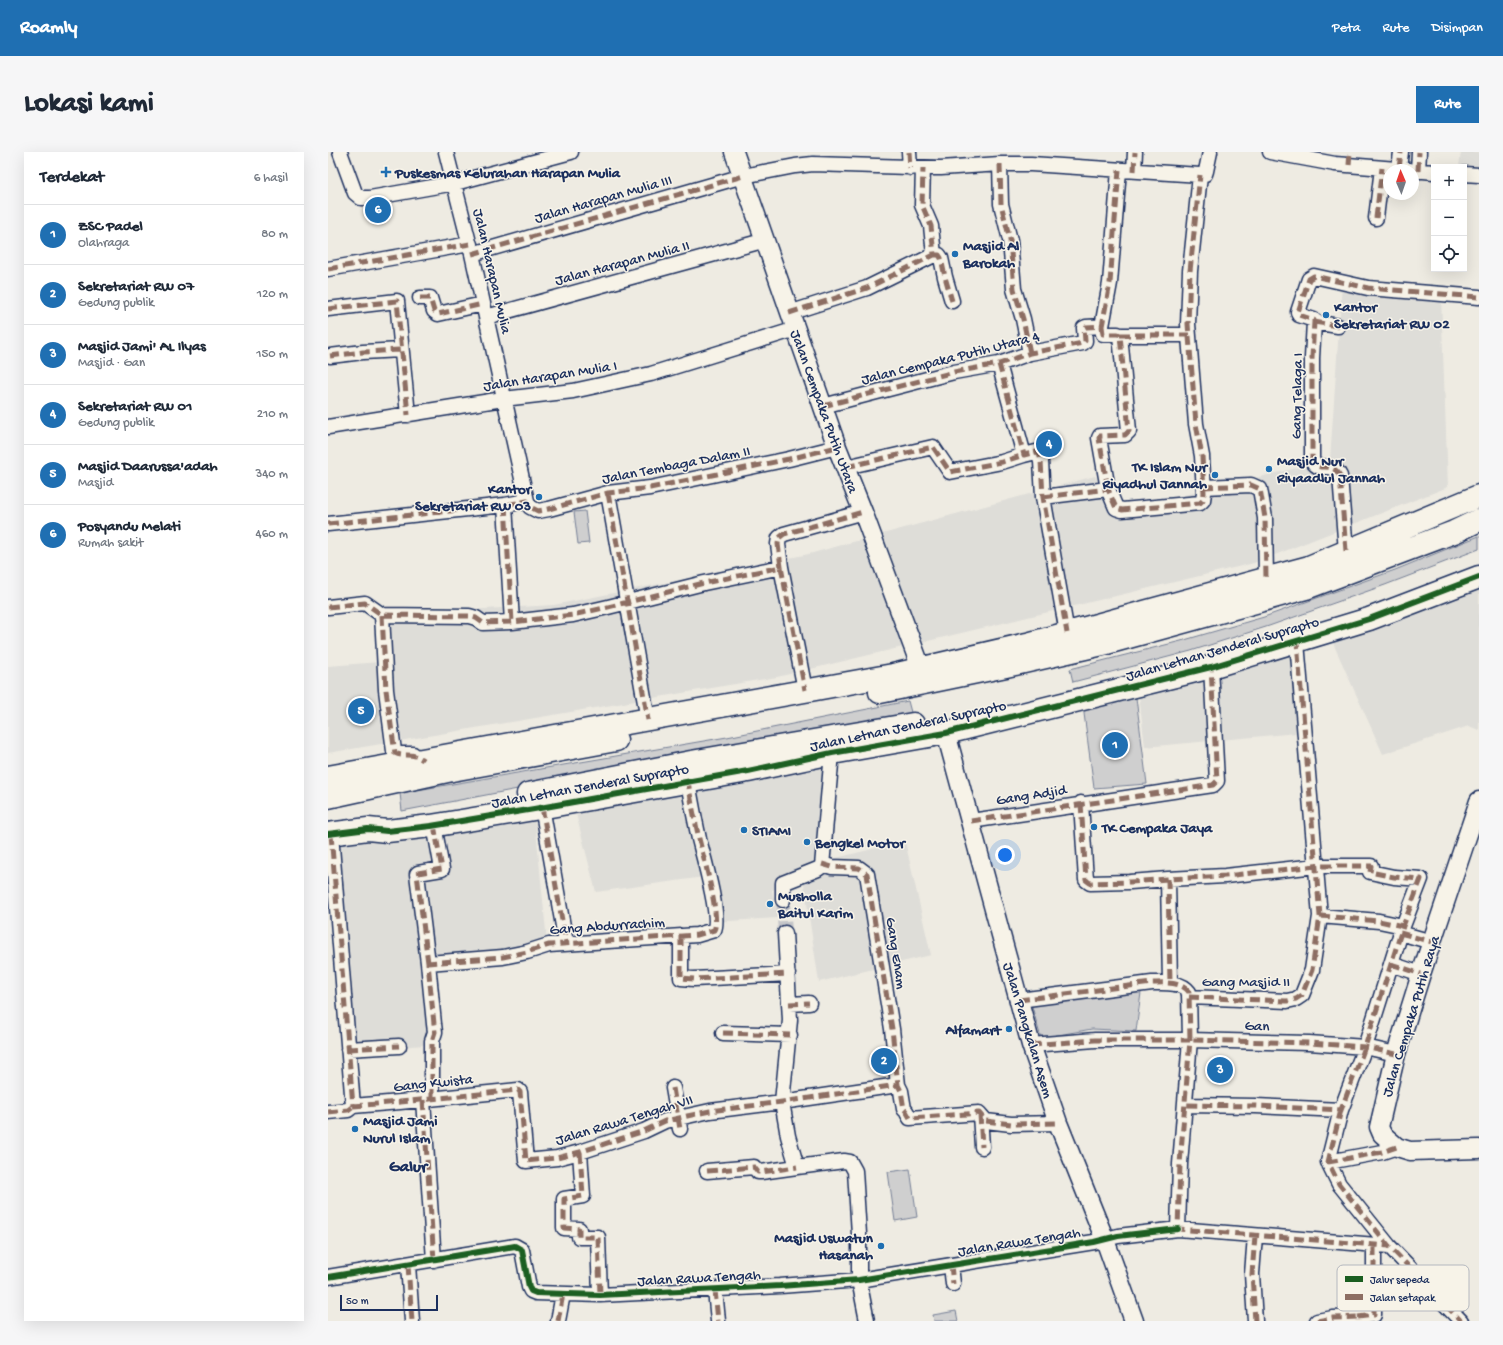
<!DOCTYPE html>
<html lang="id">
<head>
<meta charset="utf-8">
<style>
	:root { --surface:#fff; --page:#f6f6f7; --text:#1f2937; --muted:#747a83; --line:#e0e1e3; --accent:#1f6fb2 }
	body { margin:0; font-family:"Gochi Hand",sans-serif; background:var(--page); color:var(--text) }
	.controls { position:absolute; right:12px; top:12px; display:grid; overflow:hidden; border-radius:0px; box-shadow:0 4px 16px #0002 }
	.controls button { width:36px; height:36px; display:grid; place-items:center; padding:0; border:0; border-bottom:1px solid var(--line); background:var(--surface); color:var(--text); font:20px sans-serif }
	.compass { position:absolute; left:1055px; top:12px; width:36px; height:36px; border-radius:50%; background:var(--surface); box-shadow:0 4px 16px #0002; rotate:358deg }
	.scale { position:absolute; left:12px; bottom:10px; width:98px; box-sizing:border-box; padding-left:4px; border:2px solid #1b2f5e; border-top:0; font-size:11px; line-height:14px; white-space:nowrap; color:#1b2f5e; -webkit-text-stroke:3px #f7f3e8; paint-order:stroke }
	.you { position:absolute; left:677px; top:703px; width:14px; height:14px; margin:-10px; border:3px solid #fff; border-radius:50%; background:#1a73e8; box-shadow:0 0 0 6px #1a73e833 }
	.badge { display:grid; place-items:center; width:26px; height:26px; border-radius:50%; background:var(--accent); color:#fff; font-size:13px; font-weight:700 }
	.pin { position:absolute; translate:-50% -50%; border:2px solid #fff; box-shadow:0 1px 4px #0006 }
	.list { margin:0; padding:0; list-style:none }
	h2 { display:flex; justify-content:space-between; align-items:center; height:52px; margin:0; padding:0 16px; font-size:17px }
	h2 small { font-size:13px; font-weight:400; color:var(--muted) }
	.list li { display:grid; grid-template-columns:26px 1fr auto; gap:12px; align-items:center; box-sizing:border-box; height:60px; padding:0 16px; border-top:1px solid var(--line) }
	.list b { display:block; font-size:15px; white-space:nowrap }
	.list p { margin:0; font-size:13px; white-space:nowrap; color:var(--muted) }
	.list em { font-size:13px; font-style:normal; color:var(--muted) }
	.icon { flex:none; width:22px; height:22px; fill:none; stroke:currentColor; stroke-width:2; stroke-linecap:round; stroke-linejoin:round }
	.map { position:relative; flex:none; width:1151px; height:1169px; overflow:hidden; border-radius:0px }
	header { display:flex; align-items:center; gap:24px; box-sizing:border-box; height:56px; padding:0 20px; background:var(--accent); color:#fff }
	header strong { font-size:19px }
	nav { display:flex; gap:22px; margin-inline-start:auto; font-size:14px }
	.intro { display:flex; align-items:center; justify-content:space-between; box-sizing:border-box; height:96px; padding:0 24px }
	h1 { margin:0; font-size:28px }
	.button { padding:10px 18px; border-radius:0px; background:var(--accent); color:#fff; font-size:14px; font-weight:700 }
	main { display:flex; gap:24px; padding:0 24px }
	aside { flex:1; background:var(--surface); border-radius:0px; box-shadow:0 4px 16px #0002 }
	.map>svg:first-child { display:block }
	.built { fill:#deddd8 }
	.green { fill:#cfcfcf; stroke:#757f96 }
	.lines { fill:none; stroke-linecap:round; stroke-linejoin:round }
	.minor-tunnel { stroke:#c4c5c8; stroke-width:14; stroke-dasharray:14 7; stroke-linecap:butt }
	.minor-casing { stroke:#1b2f5e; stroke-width:17 }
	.tertiary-casing { stroke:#1b2f5e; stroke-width:21 }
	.primary-casing { stroke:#1b2f5e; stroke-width:25 }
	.minor { stroke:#f7f3e8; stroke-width:14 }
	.tertiary { stroke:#f7f3e8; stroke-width:18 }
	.primary { stroke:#f7f3e8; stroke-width:22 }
	.quiet { stroke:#8d6e63; stroke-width:5; stroke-dasharray:10 5; stroke-linecap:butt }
	.cycleway-casing { stroke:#f7f3e8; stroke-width:8 }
	.cycleway { stroke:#1b5e20; stroke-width:6 }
	.poi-dot { fill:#1f6fb2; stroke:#f7f3e8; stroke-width:1.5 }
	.labels { text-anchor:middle; stroke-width:3; stroke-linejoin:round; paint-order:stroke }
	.poi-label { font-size:15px; font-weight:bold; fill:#1b2f5e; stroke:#f7f3e8; text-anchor:start }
	.street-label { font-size:15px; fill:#1b2f5e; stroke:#f7f3e8 }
	.quarter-label { font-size:17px; font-weight:bold; fill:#1b2f5e; stroke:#f7f3e8 }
	.key { fill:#f7f3e8; stroke:#b5b8bf; stroke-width:1 }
	.key-label { font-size:11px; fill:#1b2f5e }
</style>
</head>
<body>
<header>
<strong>Roamly</strong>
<nav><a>Peta</a><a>Rute</a><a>Disimpan</a></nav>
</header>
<div class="intro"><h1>Lokasi kami</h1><a class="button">Rute</a></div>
<main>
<aside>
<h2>Terdekat<small>6 hasil</small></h2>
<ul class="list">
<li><span class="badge">1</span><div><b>ZSC Padel</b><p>Olahraga</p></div><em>80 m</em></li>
<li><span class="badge">2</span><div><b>Sekretariat RW 07</b><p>Gedung publik</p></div><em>120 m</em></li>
<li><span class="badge">3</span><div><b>Masjid Jami' AL Ilyas</b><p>Masjid · Gan</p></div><em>150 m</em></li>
<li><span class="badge">4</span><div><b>Sekretariat RW 01</b><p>Gedung publik</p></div><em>210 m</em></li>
<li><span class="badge">5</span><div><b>Masjid Daarussa'adah</b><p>Masjid</p></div><em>340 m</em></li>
<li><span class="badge">6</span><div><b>Posyandu Melati</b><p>Rumah sakit</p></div><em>460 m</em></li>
</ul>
</aside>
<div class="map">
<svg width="1151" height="1169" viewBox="0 0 1151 1169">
	<rect width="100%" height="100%" fill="#eeebe2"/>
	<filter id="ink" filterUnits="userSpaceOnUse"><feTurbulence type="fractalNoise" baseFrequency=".025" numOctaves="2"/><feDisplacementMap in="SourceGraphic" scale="8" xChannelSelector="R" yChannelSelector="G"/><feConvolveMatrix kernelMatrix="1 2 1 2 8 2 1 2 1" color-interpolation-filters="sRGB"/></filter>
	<g filter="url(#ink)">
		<path class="built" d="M1133 0H1151V21L1136 19V15H1131Z
			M1014 132 1113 145 1120 335 926 411 449 525 0 601V514L65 509 51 463 226 453 481 402 767 324 787 360 1002 308Z
			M1151 424V578L1141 574 1055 602 1000 480Z
			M969 490 979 580 817 595 810 534Z
			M511 600 504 707 577 689 603 803 491 830 475 725 444 738 450 766 386 770 376 725 268 740 245 650Z
			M206 657 219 790 97 813 108 892 24 899 3 682Z"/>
		<path class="green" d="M257 359 261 391 250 392 246 360Z
			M1151 384V397L1057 433 941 474 863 499 745 530 742 517 853 489 936 465 1067 418Z
			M808 546 819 632 766 636 755 554Z
			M580 549 584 564 484 581 74 659 72 641 399 585Z
			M814 833 808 879 764 877 713 886 703 851Z
			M582 1017 589 1065 567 1069 560 1020Z
			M628 1159 630 1169H606L605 1163Z"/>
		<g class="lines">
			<path class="minor-tunnel" d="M455 748 457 781"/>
			<defs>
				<path id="minor" d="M12 0 27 41 33 46H42L127 31 243 0
					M118 0 144 102 199 349 202 355 210 359 221 357 280 341 322 336 461 307 509 295
					M581 0 582 16
					M942 0 1007 12 1081 18
					M672 12 673 52 682 88 686 137 695 167 702 201
					M1071 17 1073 0
					M1085 18 1106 20
					M806 19 807 0
					M1090 19 1091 0
					M1136 22 1151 23
					M1048 66 1054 16
					M144 102 415 24 467 14 485 12 613 16 672 12H703L872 23 877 22 878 19 882 0
					M606 103H611L613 106 617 125 624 149
					M0 117 142 92
					M92 146H102L106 159 110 162 155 152
					M0 157 69 149 80 263
					M461 161 539 136 606 103 603 74 594 53 595 16
					M158 165 438 88
					M986 170 1010 174
					M774 174 775 182H790L792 183 801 279 797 283 772 284 771 286 780 337
					M792 183H861
					M2 204 35 200 73 198
					M671 212 696 303 708 300 711 301 713 309 715 345 739 481
					M495 254 626 220 671 212 702 201 755 191 757 189 756 176 758 175 774 174 775 169 782 131 791 18
					M0 275 175 247 245 239 323 222 468 177
					M518 315 605 295 622 320 674 310 696 303
					M876 335 923 333 932 337 937 366 938 427
					M280 341 320 568
					M715 345 780 337 788 356 794 358 872 351 875 348 876 341 874 304 868 272 860 172 862 119 872 23
					M177 353 184 470
					M0 372 177 353 199 349
					M1018 399 1012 324C1004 307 989 323 984 307V206L986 170V168L971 163 970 160 981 127 986 124 1040 136 1151 145
					M453 415 450 392 451 386 456 382 535 360
					M0 455 37 451 54 463 141 464 148 466 155 471 184 470 245 463 280 455 376 431 453 415 477 538
					M54 463 58 538 66 599 68 602H85
					M753 651 758 728 762 731 802 730 840 727 897 724 988 714H1043L1042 720 1066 725 1093 727 1075 774 1037 895 1013 958 928 954 857 953
					M214 655 238 791
					M643 669 885 633 889 629 883 515
					M3 682 25 954
					M494 712 504 715 531 716 539 722 564 877 570 933
					M840 727 842 831
					M455 748V731L490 717 494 714 504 601
					M992 764 1051 769 1075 774
					M457 781 462 868 454 950 460 984 469 1015 516 1009 522 1010 527 1019 531 1082V1128L539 1169
					M1072 781 1104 790
					M353 784V826L366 827 460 822
					M100 811 89 722 90 721 114 717 106 673
					M1063 812 1093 822
					M861 845 959 849 968 847 974 843 984 818 992 764 969 490
					M691 848 824 831C835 831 853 829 861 840L862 888 981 891 1037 895 1068 902
					M461 852 481 851
					M395 881 462 883
					M703 893 767 888H862L852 1012 850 1077 1061 1094
					M20 897 71 894
					M345 936 352 977
					M104 947V889L107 880 106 872 100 811 175 805 199 800 221 793 369 783 386 778C393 766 375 703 371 687 367 668 363 649 360 629
					M95 948 106 1108
					M25 954 72 950 190 938 192 940 198 1009 229 1006 252 1000 316 979 337 969 382 959 454 950 570 933 573 939 576 957 578 959 582 966 651 961 658 969 683 972 730 971
					M1013 958 1000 1010 1011 1032 1061 1094 1133 1169
					M0 960 20 958 25 954
					M652 962 654 995
					M252 1000 255 1044 236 1047V1076L251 1077V1085H270L272 1143
					M1000 1010 1054 1000 1069 995
					M379 1019 426 1015 430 1020H433L469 1015
					M80 1113 84 1169
					M623 1113 625 1132
					M0 1125 187 1094 194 1098 201 1135 203 1139 208 1141 272 1143 452 1134 531 1128 766 1090 790 1084 850 1077
					M387 1138 390 1169
					M1030 1165 1046 1163V1093
					M230 1169 235 1142
					M927 1169 924 1122 927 1084
					M989 1169 1005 1166 1030 1165V1169"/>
				<path id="tertiary" d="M406 0 509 295 535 360 593 516
					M618 581 703 893 730 971 777 1088 806 1169
					M1151 649 1093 822 1068 902 1051 975 1054 982 1069 995 1082 999 1151 997"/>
				<path id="primary" d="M552 540 678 514 779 491 978 436 1126 380 1151 368
					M0 625 565 523 699 492 981 415 1151 344
					M200 642 363 610 585 572
					M0 645 124 618 288 588
					M0 682 40 677 59 679 103 674 206 657 420 619 504 601 618 581 883 515 1041 467 1151 425"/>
			</defs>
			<use href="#minor" class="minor-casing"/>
			<use href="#tertiary" class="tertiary-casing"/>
			<use href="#primary" class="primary-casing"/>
			<use href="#minor" class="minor"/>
			<use href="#tertiary" class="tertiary"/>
			<use href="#primary" class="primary"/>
			<path class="quiet" d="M581 0 582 16
				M672 12 673 52 682 88 686 137 695 167 702 201
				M1021 13 1022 0
				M1071 17 1073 0
				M806 19 807 0
				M1090 19 1091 0
				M1048 66 1054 16
				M144 102 415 24
				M606 103H611L613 106 617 125 624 149
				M0 117 142 92
				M92 146H102L106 159 110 162 155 152
				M0 157 69 149 80 263
				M461 161 539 136 606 103 603 74 594 53 595 16
				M986 170 1010 174
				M774 174 775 182H790L792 183 801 279 797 283 772 284 771 286 780 337
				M792 183H861
				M2 204 35 200 73 198
				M671 212 696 303 708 300 711 301 713 309 715 345 739 481
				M495 254 626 220 671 212 702 201 755 191 757 189 756 176 758 175 774 174 775 169 782 131 791 18
				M518 315 605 295 622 320 674 310 696 303
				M876 335 923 333 932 337 937 366 938 427
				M280 341 320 568
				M715 345 780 337 788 356 794 358 872 351 875 348 876 341 874 304 868 272 860 172 862 119 872 23
				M177 353 184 470
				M0 372 177 353 199 349 202 355 210 359 221 357 280 341 322 336 461 307 509 295
				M1018 399 1012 324C1004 307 989 323 984 307V206L986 170V168L971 163 970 160 981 127 986 124 1040 136 1151 145
				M453 415 450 392 451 386 456 382 535 360
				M0 455 37 451 54 463 141 464 148 466 155 471 184 470 245 463 280 455 376 431 453 415 477 538
				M54 463 58 538 67 601C76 606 82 599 95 608
				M753 651 758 728 762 731 802 730 840 727 897 724 988 714H1043L1042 720 1066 725 1093 727 1075 774 1037 895 1013 958 928 954 857 953
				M214 655 238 791
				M643 669 885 633 889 629 883 515
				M3 682 25 954
				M494 712 504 715 531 716 539 722 564 877 570 933
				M840 727 842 831
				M992 764 1051 769 1075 774
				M1072 781 1104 790
				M353 784V826L366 827 460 822
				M100 811 89 722 90 721 114 717 106 673
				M1063 812 1093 822
				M861 845 959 849 968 847 974 843 984 818 992 764 969 490
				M691 848 824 831C835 831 853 829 861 840L862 888 981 891 1037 895 1068 902
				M461 852 481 851
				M395 881 462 883
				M703 893 767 888H862L852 1012 850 1077 1061 1094
				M20 897 71 894
				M345 936 352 977
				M104 947V889L107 880 106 872 100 811 175 805 199 800 221 793 369 783 386 778C393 766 375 703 371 687 367 668 363 649 360 629
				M95 948 106 1108
				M25 954 72 950 190 938 192 940 198 1009 229 1006 252 1000 316 979 337 969 382 959 454 950 570 933 573 939 576 957 578 959 582 966 651 961 658 969 683 972 730 971
				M1013 958 1000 1010 1011 1032 1061 1094 1133 1169
				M0 960 20 958 25 954
				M652 962 654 995
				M252 1000 255 1044 236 1047V1076L251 1077V1085H270L272 1143
				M1000 1010 1054 1000 1069 995
				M379 1019 426 1015 430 1020H433L469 1015
				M80 1113 84 1169
				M623 1113 625 1132
				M387 1138 390 1169
				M1030 1165 1046 1163V1093
				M230 1169 235 1142
				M927 1169 924 1122 927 1084
				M989 1169 1005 1166 1030 1165V1169"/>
			<defs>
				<path id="cycleway" d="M0 682 40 677 59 679 103 674 206 657 420 619 504 601 618 581 883 515 1041 467 1151 425
					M0 1125 187 1094 194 1098 201 1135 203 1139 208 1141 272 1143 452 1134 531 1128 766 1090 790 1084 850 1077"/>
			</defs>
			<use href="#cycleway" class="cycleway-casing"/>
			<use href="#cycleway" class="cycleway"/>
		</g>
	</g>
	<g class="poi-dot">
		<path d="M56 14h4v4h4v4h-4v4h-4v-4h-4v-4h4z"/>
		<circle cx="627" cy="102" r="4"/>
		<circle cx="998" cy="163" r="4"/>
		<circle cx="941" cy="317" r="4"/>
		<circle cx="887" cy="323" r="4"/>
		<circle cx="211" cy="345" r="4"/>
		<circle cx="766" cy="675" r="4"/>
		<circle cx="416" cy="678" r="4"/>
		<circle cx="479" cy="690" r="4"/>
		<circle cx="442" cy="752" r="4"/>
		<circle cx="681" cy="877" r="4"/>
		<circle cx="27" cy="977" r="4"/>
		<circle cx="553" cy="1094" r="4"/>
	</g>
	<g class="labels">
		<g class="poi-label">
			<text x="67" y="25">Puskesmas Kelurahan Harapan Mulia</text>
			<text x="635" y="98">Masjid Al<tspan x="635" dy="17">Barokah</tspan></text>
			<text x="1006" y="159">Kantor<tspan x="1006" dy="17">Sekretariat RW 02</tspan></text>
			<text x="949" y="313">Masjid Nur<tspan x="949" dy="17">Riyaadlul Jannah</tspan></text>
			<text x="879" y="319" text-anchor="end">TK Islam Nur<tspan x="879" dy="17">Riyadhul Jannah</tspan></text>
			<text x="203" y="341" text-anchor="end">Kantor<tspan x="203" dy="17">Sekretariat RW 03</tspan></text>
			<text x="774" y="680">TK Cempaka Jaya</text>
			<text x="424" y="683">STIAMI</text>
			<text x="487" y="695">Bengkel Motor</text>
			<text x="450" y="748">Musholla<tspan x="450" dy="17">Baitul Karim</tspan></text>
			<text x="673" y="882" text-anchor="end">Alfamart</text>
			<text x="35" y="973">Masjid Jami<tspan x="35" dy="17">Nurul Islam</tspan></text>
			<text x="545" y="1090" text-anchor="end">Masjid Uswatun<tspan x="545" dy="17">Hasanah</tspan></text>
		</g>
		<g class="street-label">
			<text transform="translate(275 46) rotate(-16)" y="5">Jalan Harapan Mulia III</text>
			<text transform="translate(294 110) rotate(-15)" y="5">Jalan Harapan Mulia II</text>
			<text transform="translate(165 119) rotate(77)" y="5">Jalan Harapan Mulia</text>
			<text transform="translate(622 205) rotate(-14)" y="5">Jalan Cempaka Putih Utara 4</text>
			<text transform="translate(222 223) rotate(-9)" y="5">Jalan Harapan Mulia I</text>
			<text transform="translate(968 244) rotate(-89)" y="5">Gang Telaga I</text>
			<text transform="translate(497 259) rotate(70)" y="5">Jalan Cempaka Putih Utara</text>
			<text transform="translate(348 312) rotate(-11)" y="5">Jalan Tembaga Dalam II</text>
			<text transform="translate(894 496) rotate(-16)" y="5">Jalan Letnan Jenderal Suprapto</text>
			<text transform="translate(580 573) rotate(-12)" y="5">Jalan Letnan Jenderal Suprapto</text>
			<text transform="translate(262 633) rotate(-10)" y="5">Jalan Letnan Jenderal Suprapto</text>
			<text transform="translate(703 642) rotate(-9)" y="5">Gang Adjid</text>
			<text transform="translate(279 773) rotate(-4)" y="5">Gang Abdurrachim</text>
			<text transform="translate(569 801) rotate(81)" y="5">Gang Enam</text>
			<text x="918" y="834">Gang Masjid II</text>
			<text transform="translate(1082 864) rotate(-73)" y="5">Jalan Cempaka Putih Raya</text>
			<text transform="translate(929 873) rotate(2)" y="5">Gan</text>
			<text transform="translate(701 878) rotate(73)" y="5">Jalan Pangkalan Asem</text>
			<text transform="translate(105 930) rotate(-6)" y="5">Gang Kwista</text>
			<text transform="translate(296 967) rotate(-17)" y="5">Jalan Rawa Tengah VII</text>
			<text transform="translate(691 1089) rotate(-9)" y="5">Jalan Rawa Tengah</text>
			<text transform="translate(371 1125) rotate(-3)" y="5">Jalan Rawa Tengah</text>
		</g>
		<g class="quarter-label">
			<text x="80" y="1019">Galur</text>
		</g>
	</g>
	<rect x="1009" y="1113" width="132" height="46" rx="6" class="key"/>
	<rect x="1017" y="1124" width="18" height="6" fill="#1b5e20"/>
	<rect x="1017" y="1142" width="18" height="6" fill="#8d6e63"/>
	<g class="key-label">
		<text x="1042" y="1131">Jalur sepeda</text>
		<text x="1042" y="1149">Jalan setapak</text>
	</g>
</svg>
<div class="controls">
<button>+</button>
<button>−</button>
<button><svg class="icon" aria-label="locate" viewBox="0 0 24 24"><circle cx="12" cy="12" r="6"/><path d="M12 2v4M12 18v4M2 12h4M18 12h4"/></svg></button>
</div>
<svg class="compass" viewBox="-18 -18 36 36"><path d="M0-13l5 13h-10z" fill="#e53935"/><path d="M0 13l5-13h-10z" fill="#747a83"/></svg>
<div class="scale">50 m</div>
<div class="you"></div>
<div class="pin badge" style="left:787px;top:593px">1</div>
<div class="pin badge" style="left:556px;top:909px">2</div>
<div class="pin badge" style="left:892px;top:918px">3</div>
<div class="pin badge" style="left:721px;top:292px">4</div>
<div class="pin badge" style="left:33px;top:559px">5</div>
<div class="pin badge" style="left:50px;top:58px">6</div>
</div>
</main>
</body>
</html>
